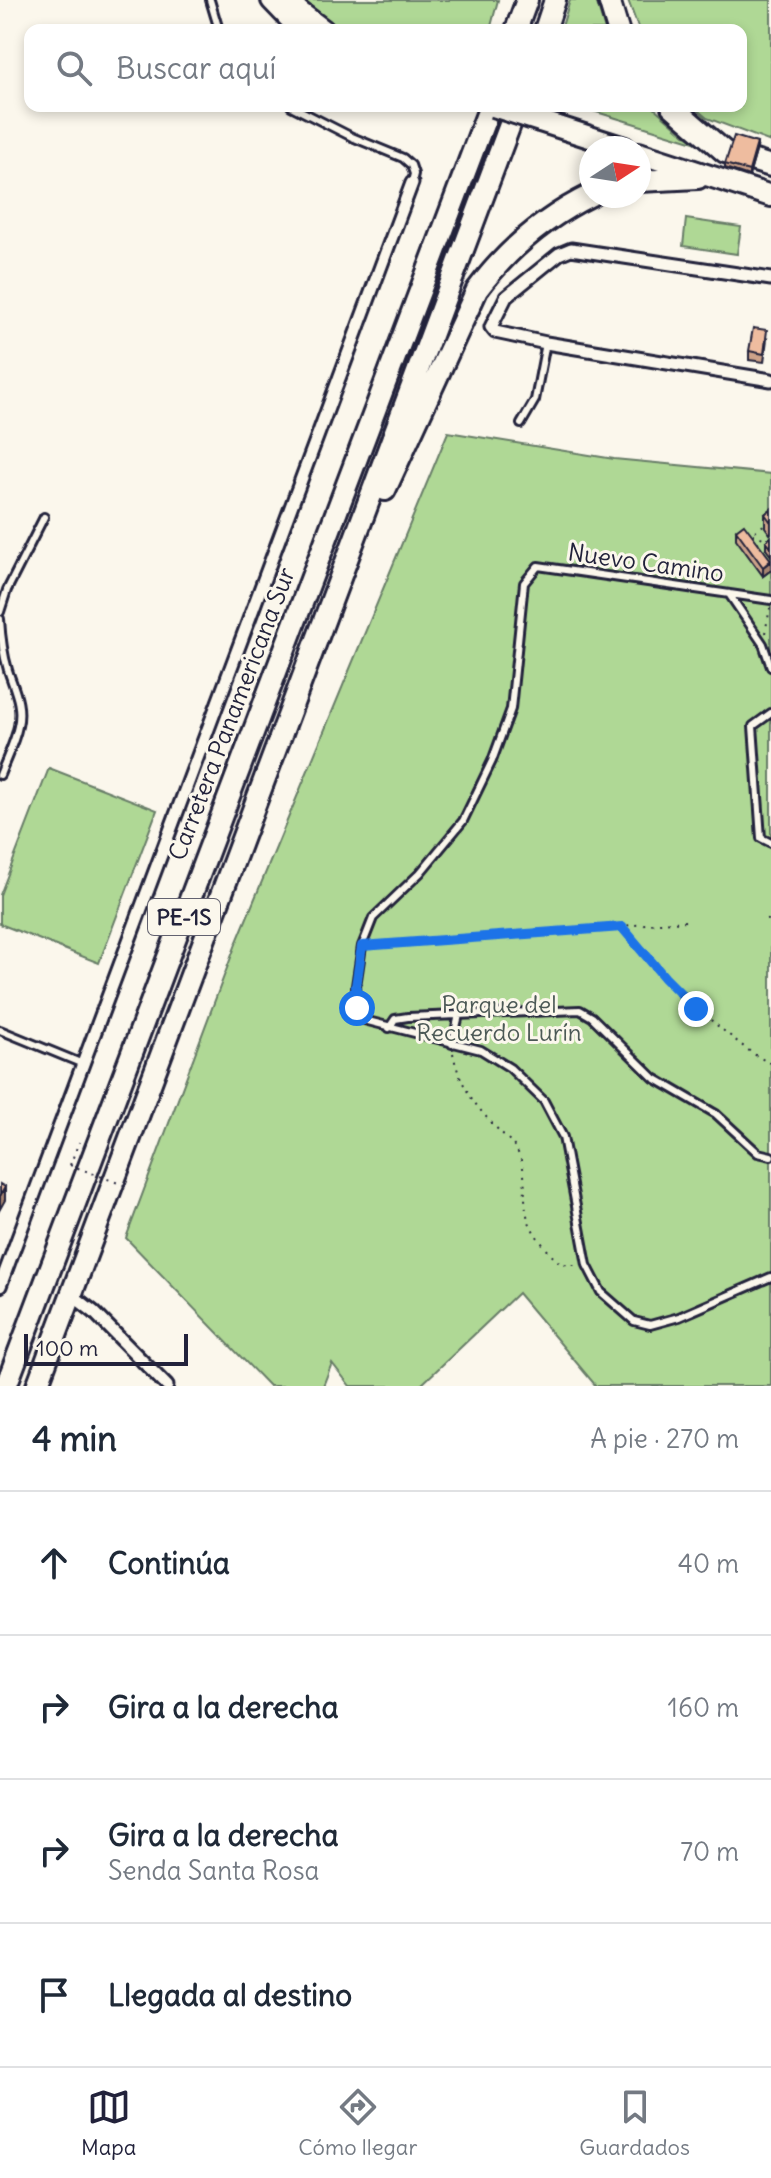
<!DOCTYPE html>
<html lang="es">
<head>
<meta charset="utf-8">
<style>
	:root { --surface:#fff; --page:#f6f6f7; --text:#1f2937; --muted:#747a83; --line:#e0e1e3; --accent:#22223b }
	body { margin:0; font-family:Delius,sans-serif; background:var(--page); color:var(--text) }
	.compass { position:absolute; left:579px; top:136px; width:72px; height:72px; border-radius:50%; background:var(--surface); box-shadow:0 4px 12px #0003; rotate:78deg }
	.scale { position:absolute; left:24px; bottom:20px; width:164px; box-sizing:border-box; padding-left:8px; border:4px solid #22223b; border-top:0; font-size:22px; line-height:28px; white-space:nowrap; color:#22223b; -webkit-text-stroke:6px #fbf7ec; paint-order:stroke }
	.stop { position:absolute; width:24px; height:24px; margin:-18px; border:6px solid #1a73e8; border-radius:50%; background:#fff }
	.stop.end { background:#1a73e8; border-color:#fff; box-shadow:0 2px 8px #0008 }
	.list { margin:0; padding:0; list-style:none }
	h2 { display:flex; justify-content:space-between; align-items:center; height:104px; margin:0; padding:0 32px; font-size:34px }
	h2 small { font-size:26px; font-weight:400; color:var(--muted) }
	.list li { display:grid; grid-template-columns:52px 1fr auto; gap:24px; align-items:center; box-sizing:border-box; height:144px; padding:0 32px; border-top:2px solid var(--line) }
	.list b { display:block; font-size:30px; white-space:nowrap }
	.list p { margin:0; font-size:26px; white-space:nowrap; color:var(--muted) }
	.list em { font-size:26px; font-style:normal; color:var(--muted) }
	.icon { flex:none; width:44px; height:44px; fill:none; stroke:currentColor; stroke-width:2; stroke-linecap:round; stroke-linejoin:round }
	.map { position:relative; flex:none; width:771px; height:1386px; overflow:hidden }
	.search { position:absolute; background:var(--surface); box-shadow:0 4px 12px #0003; left:24px; right:24px; top:24px; height:88px; display:flex; align-items:center; gap:20px; box-sizing:border-box; padding:0 28px; border-radius:16px; color:var(--muted); font-size:30px }
	.sheet { height:680px; background:var(--surface) }
	nav { display:flex; justify-content:space-around; align-items:center; box-sizing:border-box; height:112px; border-top:2px solid var(--line); background:var(--surface); font-size:22px; color:var(--muted) }
	nav a { display:grid; justify-items:center; gap:4px }
	nav .on { color:var(--accent) }
	.map>svg:first-child { display:block }
	.green { fill:#afd895; stroke:#687d68; stroke-width:2 }
	.lines { fill:none; stroke-linecap:round; stroke-linejoin:round }
	.lane-casing { stroke:#22223b; stroke-width:12 }
	.street-casing { stroke:#22223b; stroke-width:17 }
	.highway-casing { stroke:#22223b; stroke-width:26 }
	.path { stroke:#22223b; stroke-width:2; stroke-dasharray:2 6; stroke-linecap:butt }
	.lane { stroke:#fbf7ec; stroke-width:6 }
	.street { stroke:#fbf7ec; stroke-width:11 }
	.highway { stroke:#fbf7ec; stroke-width:20 }
	.highway-bridge-casing { stroke:#22223b; stroke-width:26; stroke-linecap:butt }
	.path-bridge { stroke:#22223b; stroke-width:2; stroke-dasharray:2 6; stroke-linecap:butt }
	.highway-bridge { stroke:#fbf7ec; stroke-width:20 }
	.wall { fill:#cda289; stroke:#22223b; stroke-width:2 }
	.shaded-wall { fill:#a7846f; stroke:#22223b; stroke-width:2 }
	.building { fill:#eebc9f; stroke:#22223b; stroke-width:2 }
	.route { stroke:#1a73e8; stroke-width:10 }
	.labels { text-anchor:middle; stroke-width:6; stroke-linejoin:round; paint-order:stroke }
	.shield { fill:#fbf7ec; stroke:#636270; stroke-width:2 }
	.shield-label { font-size:22px; font-weight:bold; fill:#22223b }
	.street-label { font-size:24px; fill:#22223b; stroke:#fbf7ec }
	.park-label { font-size:24px; fill:#4c5956; stroke:#fbf7ec }
</style>
</head>
<body>
<div class="map">
<svg width="771" height="1386" viewBox="0 0 771 1386">
	<rect width="100%" height="100%" fill="#fbf7ec"/>
	<filter id="ink" filterUnits="userSpaceOnUse"><feTurbulence type="fractalNoise" baseFrequency=".0125" numOctaves="2"/><feDisplacementMap in="SourceGraphic" scale="16" xChannelSelector="R" yChannelSelector="G"/><feConvolveMatrix kernelMatrix="1 2 1 2 8 2 1 2 1" color-interpolation-filters="sRGB"/></filter>
	<g filter="url(#ink)">
		<path class="green" d="M304 0H498L490 30H344L326 21Z
			M570 0H596L605 30H561Z
			M628 0H771V142L707 118 693 106H741V30H639Z
			M577 106H652L685 135 704 145Z
			M686 219 741 227 737 254 683 246Z
			M448 432 614 459 771 474V1386H596L518 1293 420 1386H350L332 1363 323 1386H269L126 1238 236 944Z
			M49 768 157 810 99 963 0 924V895Z"/>
		<g class="lines">
			<defs>
				<path id="lane" d="M210 0 219 30
					M291 106 352 137 403 158 411 165 414 174 412 182
					M521 424 535 400 546 343
					M729 594 763 644 771 667
					M771 600 538 566 524 583 511 709 492 761 463 821 420 873 373 918 362 946 356 986 357 1008 364 1020 481 1050 510 1068 544 1101 563 1137 587 1265 601 1292 634 1321 650 1325 679 1317 771 1277
					M0 612 7 590 44 517
					M0 619C1 637 3 653 8 670 14 689 23 705 18 726 15 742 6 759 0 775
					M771 713 753 726 761 838 771 843
					M389 1028 395 1019 408 1017 580 1010 592 1017 654 1078 716 1114 758 1153 771 1156
					M0 1030 83 1064
					M452 1044 459 1015"/>
				<path id="street" d="M771 279 571 249 559 254 506 297 491 327 495 332 546 343 771 380
					M0 1286 412 183
					M72 1295 94 1312 167 1386"/>
				<path id="highway" d="M272 0 297 26
					M290 0 298 11 323 30
					M609 0 618 30
					M516 30 527 0
					M545 30 555 0
					M672 106 725 152 771 166
					M540 121 624 148
					M639 153 771 196
					M639 181 698 178
					M385 490 477 290C507 250 546 217 591 195
					M6 1386 490 106
					M37 1386 517 106"/>
			</defs>
			<use href="#lane" class="lane-casing"/>
			<use href="#street" class="street-casing"/>
			<use href="#highway" class="highway-casing"/>
			<path class="path" d="M753 534 771 541
				M763 550 752 533 771 520
				M765 633 770 608
				M766 920 771 919
				M622 928C656 967 688 1003 729 1035 743 1046 755 1057 771 1063
				M372 945 686 921
				M453 1053C458 1079 472 1103 491 1122 499 1132 509 1138 516 1149 529 1171 522 1192 527 1215 530 1228 537 1237 545 1247 558 1263 558 1265 580 1265
				M70 1165 79 1142"/>
			<use href="#lane" class="lane"/>
			<use href="#street" class="street"/>
			<use href="#highway" class="highway"/>
			<defs>
				<path id="highway-bridge" d="M493 106 540 121"/>
			</defs>
			<use href="#highway-bridge" class="highway-bridge-casing"/>
			<path class="path-bridge" d="M70 1165 129 1187"/>
			<use href="#highway-bridge" class="highway-bridge"/>
		</g>
		<path class="wall" d="M757 148 749 176 725 168V164Z
			M767 339 764 362 749 360V351Z
			M771 509V533L770 534 765 527V514Z
			M736 530 771 560V570L763 576 736 539Z
			M771 537V556L766 549V541Z"/>
		<path class="shaded-wall" d="M757 143V148L749 176V171Z
			M771 561V570L763 576V567Z
			M5 1187V1200L0 1209V1196Z"/>
		<path class="building" d="M734 136 757 143 749 171 725 164Z
			M753 328 767 330 764 354 749 351Z
			M771 509V520L770 521 765 514Z
			M744 524 771 560 763 567 736 530Z
			M771 537V548L766 541Z
			M0 1184 5 1187 0 1196Z"/>
	</g>
	<g class="lines" filter="url(#ink)">
		<path class="route" d="M357 1008 356 986 362 946 622 927 665 978 696 1009"/>
	</g>
	<g class="labels">
		<rect class="shield" x="148" y="899" width="72" height="36" rx="6"/>
		<g class="shield-label">
			<text x="184" y="925">PE-1S</text>
		</g>
		<g class="street-label">
			<text transform="translate(646 563) rotate(8)" y="8">Nuevo Camino</text>
			<text transform="translate(232 714) rotate(-69)" y="8">Carretera Panamericana Sur</text>
		</g>
		<g class="park-label">
			<text x="499" y="1013">Parque del<tspan x="499" dy="28">Recuerdo Lurín</tspan></text>
		</g>
	</g>
</svg>
<svg class="compass" viewBox="-18 -18 36 36"><path d="M0-13l5 13h-10z" fill="#e53935"/><path d="M0 13l5-13h-10z" fill="#747a83"/></svg>
<div class="scale">100 m</div>
<div class="stop" style="left:357px;top:1008px"></div>
<div class="stop end" style="left:696px;top:1009px"></div>
<div class="search"><svg class="icon" aria-label="search" viewBox="0 0 24 24"><circle cx="10" cy="10" r="6"/><path d="M15 15l6 6"/></svg>Buscar aquí</div>
</div>
<section class="sheet">
<h2>4 min<small>A pie · 270 m</small></h2>
<ul class="list">
<li><svg class="icon" aria-label="ahead" viewBox="0 0 24 24"><path d="M12 20V5M6 11l6-6 6 6"/></svg><div><b>Continúa</b></div><em>40 m</em></li>
<li><svg class="icon" aria-label="right" viewBox="0 0 24 24"><path d="M7 20v-9h11M14 6l5 5-5 5"/></svg><div><b>Gira a la derecha</b></div><em>160 m</em></li>
<li><svg class="icon" aria-label="right" viewBox="0 0 24 24"><path d="M7 20v-9h11M14 6l5 5-5 5"/></svg><div><b>Gira a la derecha</b><p>Senda Santa Rosa</p></div><em>70 m</em></li>
<li><svg class="icon" aria-label="arrive" viewBox="0 0 24 24"><path d="M6 21V4h12l-3 4 3 4H6"/></svg><div><b>Llegada al destino</b></div></li>
</ul>
</section>
<nav>
<a class="on"><svg class="icon" aria-label="map" viewBox="0 0 24 24"><path d="M3 6l6-2 6 2 6-2v14l-6 2-6-2-6 2zM9 4v14M15 6v14"/></svg>Mapa</a>
<a><svg class="icon" aria-label="directions" viewBox="0 0 24 24"><path d="M12 3l9 9-9 9-9-9zM9 14v-3h6M13 9l2 2-2 2"/></svg>Cómo llegar</a>
<a><svg class="icon" aria-label="saved" viewBox="0 0 24 24"><path d="M7 4h10v16l-5-4-5 4z"/></svg>Guardados</a>
</nav>
</body>
</html>
